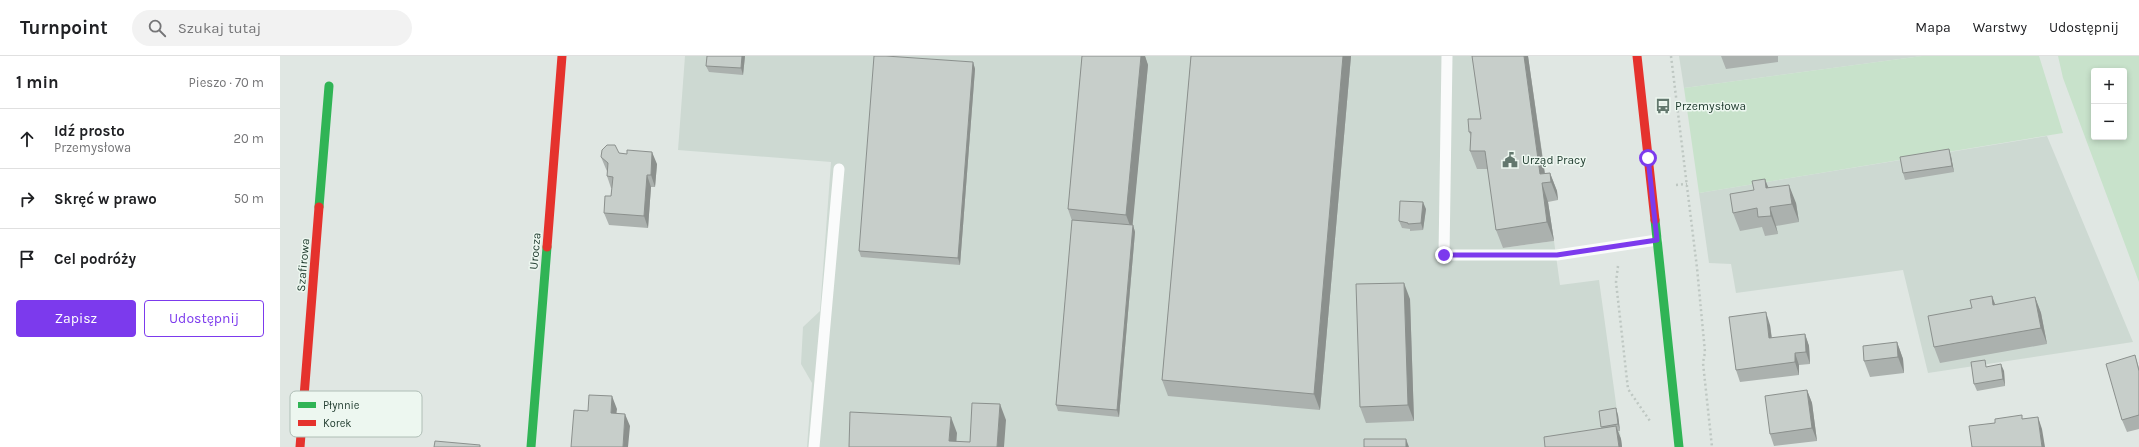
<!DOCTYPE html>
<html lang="pl">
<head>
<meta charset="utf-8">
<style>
	:root { --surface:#fff; --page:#f2f2f2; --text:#202124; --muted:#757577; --line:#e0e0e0; --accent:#7c3aed }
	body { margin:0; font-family:Karla,sans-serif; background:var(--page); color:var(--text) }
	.controls { position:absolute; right:12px; top:12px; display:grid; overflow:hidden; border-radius:4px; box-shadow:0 2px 6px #0003 }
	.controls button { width:36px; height:36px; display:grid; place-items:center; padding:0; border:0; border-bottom:1px solid var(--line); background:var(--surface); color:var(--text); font:20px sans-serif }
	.stop { position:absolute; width:12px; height:12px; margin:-9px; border:3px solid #7c3aed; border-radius:50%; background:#fff }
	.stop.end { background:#7c3aed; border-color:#fff; box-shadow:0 1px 4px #0008 }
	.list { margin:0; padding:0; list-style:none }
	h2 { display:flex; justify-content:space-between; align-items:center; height:52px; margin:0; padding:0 16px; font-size:17px }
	h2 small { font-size:13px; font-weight:400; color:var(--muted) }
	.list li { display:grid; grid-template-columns:26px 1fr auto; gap:12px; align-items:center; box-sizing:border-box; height:60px; padding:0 16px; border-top:1px solid var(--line) }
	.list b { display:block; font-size:15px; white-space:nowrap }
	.list p { margin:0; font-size:13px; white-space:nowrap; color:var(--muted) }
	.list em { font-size:13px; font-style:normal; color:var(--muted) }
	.actions { display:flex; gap:8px; padding:12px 16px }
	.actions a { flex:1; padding:9px 0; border:1px solid var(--accent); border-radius:4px; text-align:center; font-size:14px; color:var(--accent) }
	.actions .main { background:var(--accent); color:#fff }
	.icon { flex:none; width:22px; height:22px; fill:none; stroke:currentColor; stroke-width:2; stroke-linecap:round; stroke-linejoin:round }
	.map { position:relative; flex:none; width:1859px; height:391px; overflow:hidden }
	header { display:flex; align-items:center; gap:24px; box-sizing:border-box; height:56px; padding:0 20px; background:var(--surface); border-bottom:1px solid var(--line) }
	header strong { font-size:19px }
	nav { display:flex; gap:22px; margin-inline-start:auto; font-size:14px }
	.search { width:280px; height:36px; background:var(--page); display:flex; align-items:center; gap:10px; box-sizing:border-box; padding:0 14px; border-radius:22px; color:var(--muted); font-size:15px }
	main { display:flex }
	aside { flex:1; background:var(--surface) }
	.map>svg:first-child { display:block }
	.built { fill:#cdd9d2 }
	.green { fill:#c8e2cb; fill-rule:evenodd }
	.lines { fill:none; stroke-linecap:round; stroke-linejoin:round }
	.path { stroke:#bec7c2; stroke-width:2.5; stroke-dasharray:2 3; stroke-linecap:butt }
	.lane { stroke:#fafbfb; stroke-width:11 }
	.fast { stroke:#30b455; stroke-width:9 }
	.jam { stroke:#e5322d; stroke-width:9 }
	.wall { fill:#abb1ae }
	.shaded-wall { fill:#8b908d }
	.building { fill:#c7ceca; stroke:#8b908d }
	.route { stroke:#7c3aed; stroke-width:5 }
	.labels { text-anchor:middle; stroke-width:3; stroke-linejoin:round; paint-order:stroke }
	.poi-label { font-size:12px; fill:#1e3a2d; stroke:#edf7f0; text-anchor:start }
	.street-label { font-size:12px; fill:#1e3a2d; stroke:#edf7f0 }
	.key { fill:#edf7f0; stroke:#afbeb6; stroke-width:1 }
	.key-label { font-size:11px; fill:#1e3a2d }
</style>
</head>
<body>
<header>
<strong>Turnpoint</strong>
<div class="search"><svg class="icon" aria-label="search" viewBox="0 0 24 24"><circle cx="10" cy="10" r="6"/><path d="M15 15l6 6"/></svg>Szukaj tutaj</div>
<nav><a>Mapa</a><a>Warstwy</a><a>Udostępnij</a></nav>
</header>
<main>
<aside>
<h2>1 min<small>Pieszo · 70 m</small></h2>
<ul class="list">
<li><svg class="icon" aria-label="ahead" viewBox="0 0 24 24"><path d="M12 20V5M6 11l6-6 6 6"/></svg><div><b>Idź prosto</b><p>Przemysłowa</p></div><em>20 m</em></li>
<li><svg class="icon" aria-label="right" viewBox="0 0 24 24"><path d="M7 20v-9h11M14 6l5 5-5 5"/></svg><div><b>Skręć w prawo</b></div><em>50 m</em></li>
<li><svg class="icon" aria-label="arrive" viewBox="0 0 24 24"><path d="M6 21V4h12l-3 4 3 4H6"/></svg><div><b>Cel podróży</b></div></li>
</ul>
<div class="actions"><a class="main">Zapisz</a><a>Udostępnij</a></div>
</aside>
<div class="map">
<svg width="1859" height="391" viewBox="0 0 1859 391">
	<rect width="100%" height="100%" fill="#e0e7e3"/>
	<path class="built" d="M405 0H1196L1207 81 1197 113H1212L1223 192 1274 185 1280 229 1319 224 1342 391H527L532 327 521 308 523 271 540 255 551 106 398 94Z
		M1399 0H1642L1404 32Z
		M1767 80 1853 286 1648 317 1623 214 1456 237 1451 208 1429 207 1419 137Z"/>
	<path class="green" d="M1642 0H1759L1783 77 1419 137 1404 32Z
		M1778 0H1859V226L1783 22ZM1814 15H1844V81H1814Z"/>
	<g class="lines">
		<path class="path" d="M1391 0 1417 212 1425 296 1423 307 1432 391
			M1396 129 1407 128
			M1338 210 1336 226 1348 333 1370 365"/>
		<path class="lane" d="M1167 0 1164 199H1277L1377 184
			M534 391 559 113"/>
		<path class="fast" d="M39 151 49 30
			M1375 164 1399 391
			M251 391 267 191"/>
		<path class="jam" d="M1357 0 1375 164
			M267 191 282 0
			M20 391 39 151"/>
	</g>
	<path class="wall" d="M465 0 463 19 429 16 426 10Z
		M802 0H865L868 9 852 169H853L855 176 839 361 778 355 776 349 792 165 788 153Z
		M911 0H1071L1040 354 888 340 882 324Z
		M1192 0H1248L1265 117H1270L1277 135 1278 144 1268 146 1274 185 1223 192 1216 174 1208 113H1197L1190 95 1191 80 1189 76 1201 63Z
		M1441 0H1498V6L1446 13Z
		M693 6 695 13 680 209 581 201 579 195Z
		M339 97 377 108 375 131H371L368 172 329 169 324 157 331 140 332 132H331L327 120V115L326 113 321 101Z
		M1671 100 1674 116 1625 124 1623 117Z
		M1489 131 1516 147 1519 166 1496 170 1498 178 1485 180 1482 171 1460 175 1453 157 1474 134Z
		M1146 153 1143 174 1130 175V173L1122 172 1119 165Z
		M1712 240 1715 249 1755 241 1761 257 1767 288 1660 307 1654 291 1692 252Z
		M1130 243 1134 365 1086 367 1080 351Z
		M1490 269 1492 282 1525 278 1529 290 1530 308 1519 309V319L1460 326 1456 314Z
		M1617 286 1623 303 1624 317 1590 321 1584 305Z
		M1855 299 1859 312V373L1847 376 1842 364Z
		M1708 311 1724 315 1725 330 1697 335 1694 328Z
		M1527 334 1532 347 1537 385 1494 390 1490 378Z
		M1338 359 1340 375H1338L1341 383 1342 391H1265L1322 372 1321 371Z"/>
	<path class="shaded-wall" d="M462 0H465L463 19 461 12Z
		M861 0H865L868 9 852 175 846 159Z
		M1063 0H1071L1040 354 1034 338Z
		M1244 0H1248L1266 127 1260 118Z
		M693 6 695 13 680 209 678 202Z
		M1669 93 1671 100 1674 116 1672 110Z
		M372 96 377 108 375 131 371 119Z
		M1270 117 1277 135 1278 144 1271 126Z
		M367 119 371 131 368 172 364 160Z
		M1485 123 1492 141 1486 132Z
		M1262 127 1268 146 1274 185 1267 166Z
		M1509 129 1516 147 1519 166 1512 148Z
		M1143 146 1146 153 1143 174 1141 167Z
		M1490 151 1496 170 1498 178 1491 160Z
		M853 169 855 176 839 361 837 354Z
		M1124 227 1130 243 1134 365 1128 349Z
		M1712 240 1718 256 1713 249Z
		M1755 241 1761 257 1767 288 1761 272Z
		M1486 256 1490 269 1493 294 1489 282Z
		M1525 278 1529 290 1530 308 1526 296Z
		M1617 286 1623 303 1624 317 1618 301Z
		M1515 297 1519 309V319L1515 306Z
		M1721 308 1724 315 1725 330 1723 323Z
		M1527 334 1532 347 1537 385 1532 372Z
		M332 340 337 353 335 369 331 357Z
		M720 348 726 364 724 391H717Z
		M1336 352 1338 359 1340 375 1338 368Z
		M345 358 350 370 348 391H343Z
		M671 361 677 377 676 391 669 385Z
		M1758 361 1762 373 1765 391H1762Z
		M1336 370 1341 383 1342 391H1339Z
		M1126 383 1129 391H1126Z"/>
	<path class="building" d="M427 0H462L461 12 426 10Z
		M594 0H606L693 6 678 202 579 195Z
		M802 0H861L846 159 788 153Z
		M911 0H1063L1034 338 882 324Z
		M1192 0H1244L1260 118 1270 117 1271 126 1262 127 1267 166 1216 174 1205 95H1190L1191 76H1189L1188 63H1201Z
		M327 89H335L339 97 347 98V94L372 96 371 119H367L364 160 324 157 325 140H331L333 121 327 120 328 107 321 101 322 94Z
		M1669 93 1672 110 1623 117 1620 101Z
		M1485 123 1486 132 1509 129 1512 148 1490 151 1491 160 1478 161 1477 152 1453 157 1450 138 1474 134 1472 125Z
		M1120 145 1143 146 1141 167 1128 168V167L1119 165Z
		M792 164 853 169 837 354 776 349Z
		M1124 227 1128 349 1080 351 1076 228Z
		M1712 240 1713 249 1755 241 1761 272 1654 291 1648 260 1692 252 1690 244Z
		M1486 256 1489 282 1525 278 1526 296 1515 297V306L1456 314 1449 261Z
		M1617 286 1618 301 1584 305 1583 290Z
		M1855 299 1859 315V359L1842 364 1826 308Z
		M1705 304 1706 311 1721 308 1723 323 1694 328 1691 306Z
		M1527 334 1532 372 1490 378 1485 340Z
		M309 339 332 340 331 357 345 358 343 391H291L294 354 308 355Z
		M692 347 720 348 717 391H569L570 356 671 361 669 385 690 386Z
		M1336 352 1338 368 1321 371 1319 355Z
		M1742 359V363L1758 361 1762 391H1692L1689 370 1715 367V363Z
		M1336 370 1339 391H1265L1264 381Z
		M1084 383H1126V391H1084Z
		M155 385 200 389V391H154Z"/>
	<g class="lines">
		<path class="route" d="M1164 199H1277L1377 184 1368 102"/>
	</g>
	<defs>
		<symbol id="bus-bare" viewBox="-9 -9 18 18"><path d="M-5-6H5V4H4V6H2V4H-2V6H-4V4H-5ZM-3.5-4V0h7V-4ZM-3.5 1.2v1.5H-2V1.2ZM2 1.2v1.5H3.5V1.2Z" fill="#62776d" stroke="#edf7f0" stroke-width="2.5" paint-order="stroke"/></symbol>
		<symbol id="civic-bare" viewBox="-9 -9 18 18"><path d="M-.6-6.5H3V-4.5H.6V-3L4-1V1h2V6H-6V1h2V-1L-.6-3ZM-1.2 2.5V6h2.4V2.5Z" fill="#62776d" stroke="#edf7f0" stroke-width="2.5" paint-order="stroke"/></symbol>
	</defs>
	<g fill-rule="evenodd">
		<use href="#bus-bare" x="1372" y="39" width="22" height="22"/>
		<use href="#civic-bare" x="1219" y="93" width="22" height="22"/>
	</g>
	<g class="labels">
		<g class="poi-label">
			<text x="1395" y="54">Przemysłowa</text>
			<text x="1242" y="108">Urząd Pracy</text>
		</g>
		<g class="street-label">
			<text transform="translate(255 195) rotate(-85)" y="4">Urocza</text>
			<text transform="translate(23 209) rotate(-85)" y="4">Szafirowa</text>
		</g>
	</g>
	<rect x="10" y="335" width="132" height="46" rx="6" class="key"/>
	<rect x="18" y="346" width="18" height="6" fill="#30b455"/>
	<rect x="18" y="364" width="18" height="6" fill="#e5322d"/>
	<g class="key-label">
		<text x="43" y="353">Płynnie</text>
		<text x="43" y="371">Korek</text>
	</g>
</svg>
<div class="controls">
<button>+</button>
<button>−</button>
</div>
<div class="stop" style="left:1368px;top:102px"></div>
<div class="stop end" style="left:1164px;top:199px"></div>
</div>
</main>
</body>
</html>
